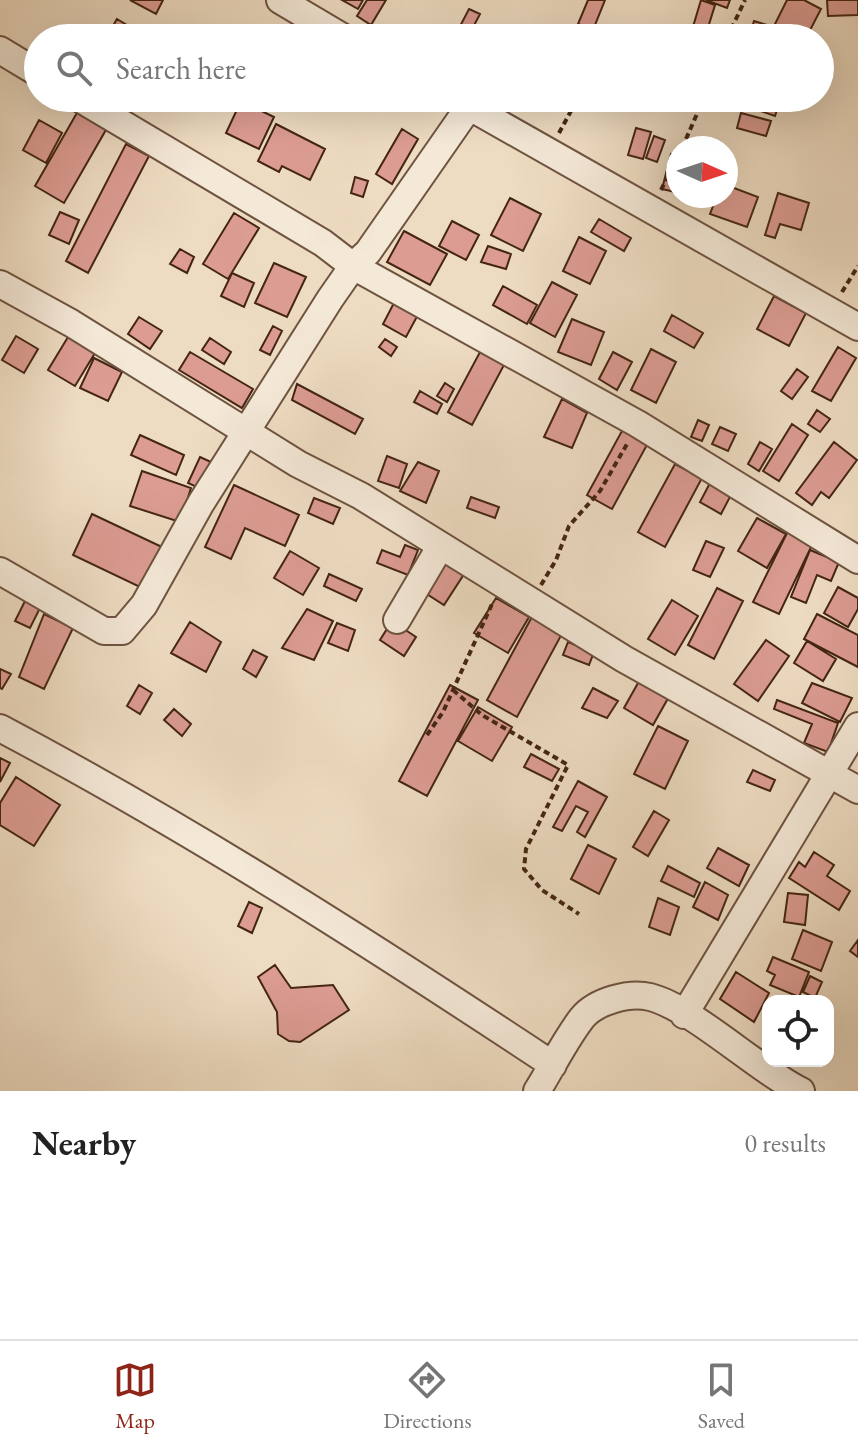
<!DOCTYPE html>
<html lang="en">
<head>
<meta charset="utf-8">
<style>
	:root { --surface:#fff; --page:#f2f2f2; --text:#222; --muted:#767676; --line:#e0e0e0; --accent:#8f2418 }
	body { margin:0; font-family:"EB Garamond",serif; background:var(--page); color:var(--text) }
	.controls { position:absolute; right:24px; bottom:24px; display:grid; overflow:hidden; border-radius:16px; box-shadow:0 8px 32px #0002 }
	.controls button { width:72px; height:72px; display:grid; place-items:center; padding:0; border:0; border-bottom:2px solid var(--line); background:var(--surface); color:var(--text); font:40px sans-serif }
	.compass { position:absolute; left:666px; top:136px; width:72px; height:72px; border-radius:50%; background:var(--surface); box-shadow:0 8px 32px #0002; rotate:93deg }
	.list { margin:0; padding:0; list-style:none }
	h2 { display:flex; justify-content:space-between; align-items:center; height:104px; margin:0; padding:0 32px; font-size:34px }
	h2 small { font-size:26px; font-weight:400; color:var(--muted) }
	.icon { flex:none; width:44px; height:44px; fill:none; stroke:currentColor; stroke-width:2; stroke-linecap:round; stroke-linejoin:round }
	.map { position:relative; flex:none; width:858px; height:1091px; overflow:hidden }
	.search { position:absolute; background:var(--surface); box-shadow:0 8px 32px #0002; left:24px; right:24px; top:24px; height:88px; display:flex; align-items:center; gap:20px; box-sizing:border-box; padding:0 28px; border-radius:44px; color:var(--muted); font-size:30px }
	.sheet { height:248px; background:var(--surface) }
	nav { display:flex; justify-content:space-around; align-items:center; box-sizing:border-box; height:112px; border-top:2px solid var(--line); background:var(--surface); font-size:22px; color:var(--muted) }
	nav a { display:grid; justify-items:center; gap:4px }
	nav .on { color:var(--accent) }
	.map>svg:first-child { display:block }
	.building { fill:#dc9c92; stroke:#442514; stroke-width:2 }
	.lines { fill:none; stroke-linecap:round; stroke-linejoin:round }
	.minor-casing { stroke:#6e5340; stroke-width:30 }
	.path { stroke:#442514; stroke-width:4; stroke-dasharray:6 4; stroke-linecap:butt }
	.minor { stroke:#f4e8d7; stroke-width:26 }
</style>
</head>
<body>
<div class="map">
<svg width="858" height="1091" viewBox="0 0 858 1091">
	<rect width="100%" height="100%" fill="#eedcc2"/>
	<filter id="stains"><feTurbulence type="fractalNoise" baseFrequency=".0025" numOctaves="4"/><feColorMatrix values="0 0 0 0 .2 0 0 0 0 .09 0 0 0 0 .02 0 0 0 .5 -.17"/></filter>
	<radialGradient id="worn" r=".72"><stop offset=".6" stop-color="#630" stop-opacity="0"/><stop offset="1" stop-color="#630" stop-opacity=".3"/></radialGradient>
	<path class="building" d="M130 0H163L156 14Z
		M342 0H363L358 9Z
		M367 0H386L371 25 357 16Z
		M588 0H605L593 30 578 24Z
		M701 0 715 5 706 34 692 30Z
		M706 0H730L727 8Z
		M787 0H804L821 9 806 38 769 36Z
		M827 0H858V15L828 16Z
		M469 9 480 14 468 37 457 32Z
		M117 19 140 33 138 38H106Z
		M754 21 767 25 764 38 749 37Z
		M526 30 543 37V38H522Z
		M742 98H781L775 116 740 104Z
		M241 101 274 117 259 149 226 133Z
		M78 111 107 128 64 203 35 186Z
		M741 113 771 121 766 136 737 128Z
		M39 120 62 133 46 163 23 150Z
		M276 124 325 149 310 180 282 166 279 172 258 161Z
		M636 128 651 132 643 159 628 155Z
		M402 129 418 139 392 184 376 174Z
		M654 136 665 140 657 162 646 158Z
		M126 144 149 156 88 273 66 261Z
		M671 154 678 156 675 192 662 189Z
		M355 177 368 181 363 197 351 193Z
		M726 185 758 197 747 227 710 214 717 196H726Z
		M778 193 809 203 801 230 780 224 775 238 765 235Z
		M510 198 541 214 523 251 491 235Z
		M60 212 79 220 69 244 49 235Z
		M234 213 259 228 228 279 203 264Z
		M599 219 631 238 624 251 591 232Z
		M452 221 479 235 466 260 439 246Z
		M404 231 447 254 430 285 387 262Z
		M579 237 606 251 590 284 563 271Z
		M488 246 511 254 506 269 481 262Z
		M180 249 194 257 187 273 170 264Z
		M274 263 306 277 287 317 255 303Z
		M232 273 254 283 244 307 221 296Z
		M552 282 577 295 555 337 530 323Z
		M503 286 537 305 527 324 493 305Z
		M774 296 806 313 789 346 757 329Z
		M396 299 420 311 406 337 383 324Z
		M672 315 703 333 694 348 664 331Z
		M139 317 162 331 150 349 128 334Z
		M572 319 604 332 591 365 558 352Z
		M273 326 282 331 270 355 260 350Z
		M16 336 38 349 24 373 2 360Z
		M68 337 95 353 75 386 48 370Z
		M210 338 231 352 224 364 202 350Z
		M385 339 397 347 391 356 379 347Z
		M838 347 856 358 831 401 812 391Z
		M651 349 676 362 656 403 631 390Z
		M190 352 253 389 242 408 179 370Z
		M480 352 504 365 472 425 448 412Z
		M613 352 632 362 617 390 599 379Z
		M94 358 122 372 108 401 80 388Z
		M797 369 808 377 792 399 781 391Z
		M445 383 454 389 447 402 437 396Z
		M297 384 363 419 355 434 292 400Z
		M420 391 442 404 437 414 414 402Z
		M562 399 587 413 572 448 544 437Z
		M817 410 830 419 820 432 808 424Z
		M698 420 709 425 702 441 691 437Z
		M792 424 808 435 779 481 763 471Z
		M720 427 736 434 728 451 712 444Z
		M623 429 648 443 612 509 587 495Z
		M140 435 184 455 176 475 131 455Z
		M760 442 772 449 759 471 748 464Z
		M834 442 857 460 829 498 821 492 812 505 796 493Z
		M387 456 407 464 399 488 378 481Z
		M200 457 211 462 199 488 188 483Z
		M418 462 439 471 426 503 400 491Z
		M675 464 702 478 665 547 638 532Z
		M142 471 191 488 180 522 130 506Z
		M710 483 731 495 721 514 700 502Z
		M234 485 299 515 285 546 245 528 231 559 205 547Z
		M471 497 499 507 495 518 467 508Z
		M314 498 340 508 333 524 308 513Z
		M92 514 162 547 142 588 73 555Z
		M757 518 786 534 767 568 738 551Z
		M789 529 814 541 779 614 753 602Z
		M706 541 724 548 710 577 693 570Z
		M405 545 418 550 408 575 377 563 382 550 400 557Z
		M810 550 839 562 831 581 817 575 806 603 791 597Z
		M290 551 319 568 303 595 274 578Z
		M443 552 468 568 444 605 419 589Z
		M329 574 362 589 356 601 324 586Z
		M838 587 858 598V609L848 627 824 613Z
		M717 588 743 601 714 659 688 645Z
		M496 598 529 617 508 653 474 633Z
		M26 599 41 606 30 628 15 621Z
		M672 600 698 616 675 655 648 639Z
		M307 609 333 621 314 660 282 648Z
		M534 613 564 630 517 717 487 700Z
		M44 614 73 628 44 689 19 677Z
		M817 614 858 635V667L804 639Z
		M392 621 416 637 404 656 380 640Z
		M190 622 221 642 206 672 171 653Z
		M337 623 355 630 348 651 328 643Z
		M766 640 789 656 758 701 734 684Z
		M807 641 836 659 823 681 794 663Z
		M568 642 594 652 589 665 563 655Z
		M253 650 267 657 256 677 243 669Z
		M0 669 11 674 2 689 0 688Z
		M642 676 671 693 653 725 624 708Z
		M812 683 852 698 840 722 802 703Z
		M139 685 152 693 140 714 127 706Z
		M450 685 478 700 427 796 399 781Z
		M593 688 618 701 607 718 582 708Z
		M777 700 838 723 828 752 804 743 812 724 774 709Z
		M478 707 512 727 492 761 458 741Z
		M174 709 191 724 182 736 164 720Z
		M658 726 688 741 665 789 634 774Z
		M531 754 559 769 552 781 524 767Z
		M0 758 10 763 0 782Z
		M753 770 775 780 770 791 747 782Z
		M16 777 60 805 34 846 0 825V803Z
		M578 781 607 797 585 837 577 832 588 812 576 806 562 831 553 827Z
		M654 811 669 820 648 856 633 847Z
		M588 845 616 859 599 894 571 879Z
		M718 848 749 865 739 886 707 868Z
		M814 852 834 865 827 876 850 891 839 910 789 878 799 862 805 867Z
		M668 866 700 883 694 897 661 881Z
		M705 882 728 895 718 920 693 907Z
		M788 893 808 895 805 925 784 922Z
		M658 898 679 907 670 935 649 927Z
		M249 902 262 908 252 933 238 926Z
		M803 930 832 942 821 971 792 959Z
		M858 940V957L850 951Z
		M773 957 809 972 799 997 770 985 775 975 767 971Z
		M275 965 291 988 333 985 349 1010 300 1042 289 1041 278 1034 277 1012 258 977Z
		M736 972 769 993 754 1022 720 999Z
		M810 976 822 982 815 998 803 992Z"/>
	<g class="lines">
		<defs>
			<path id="minor" d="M280 0 344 38
				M0 50 38 73
				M79 98 323 243 353 266 638 424 858 560
				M454 98 858 327
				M0 284 71 323 298 464 361 496 624 659 858 790
				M0 571 104 631H122L144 605 201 503 330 299 353 266 368 252 469 107
				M397 620 440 547
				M0 728C191 829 373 946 553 1065
				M684 1015 858 726
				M537 1091C552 1067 565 1040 582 1018 596 1001 629 992 650 997 693 1008 756 1069 801 1091"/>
		</defs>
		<use href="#minor" class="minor-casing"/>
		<path class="path" d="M727 38 745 0
			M559 133 578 98
			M682 148 704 98
			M661 190 678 156
			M842 292 858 266
			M541 585 556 560 569 526 600 491 627 444
			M453 690 482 715 568 765 526 849 524 869 542 890 579 914
			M427 735 443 712 492 604"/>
		<use href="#minor" class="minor"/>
	</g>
	<rect width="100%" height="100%" filter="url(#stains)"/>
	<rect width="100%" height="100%" fill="url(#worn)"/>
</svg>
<div class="controls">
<button><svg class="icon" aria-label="locate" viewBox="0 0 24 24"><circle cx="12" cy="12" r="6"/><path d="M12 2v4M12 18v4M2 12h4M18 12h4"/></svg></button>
</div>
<svg class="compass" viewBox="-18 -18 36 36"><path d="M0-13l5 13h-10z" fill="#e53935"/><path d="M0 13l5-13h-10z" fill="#767676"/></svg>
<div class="search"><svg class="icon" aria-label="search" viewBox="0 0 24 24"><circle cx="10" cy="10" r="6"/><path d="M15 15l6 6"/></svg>Search here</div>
</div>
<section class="sheet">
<h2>Nearby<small>0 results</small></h2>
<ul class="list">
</ul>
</section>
<nav>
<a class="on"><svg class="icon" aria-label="map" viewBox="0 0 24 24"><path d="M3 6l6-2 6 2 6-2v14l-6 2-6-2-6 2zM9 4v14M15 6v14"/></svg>Map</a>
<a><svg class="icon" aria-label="directions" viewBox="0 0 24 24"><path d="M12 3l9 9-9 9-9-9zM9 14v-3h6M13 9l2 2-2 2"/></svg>Directions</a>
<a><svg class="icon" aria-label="saved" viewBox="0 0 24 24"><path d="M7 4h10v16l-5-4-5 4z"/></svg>Saved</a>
</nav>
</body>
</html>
